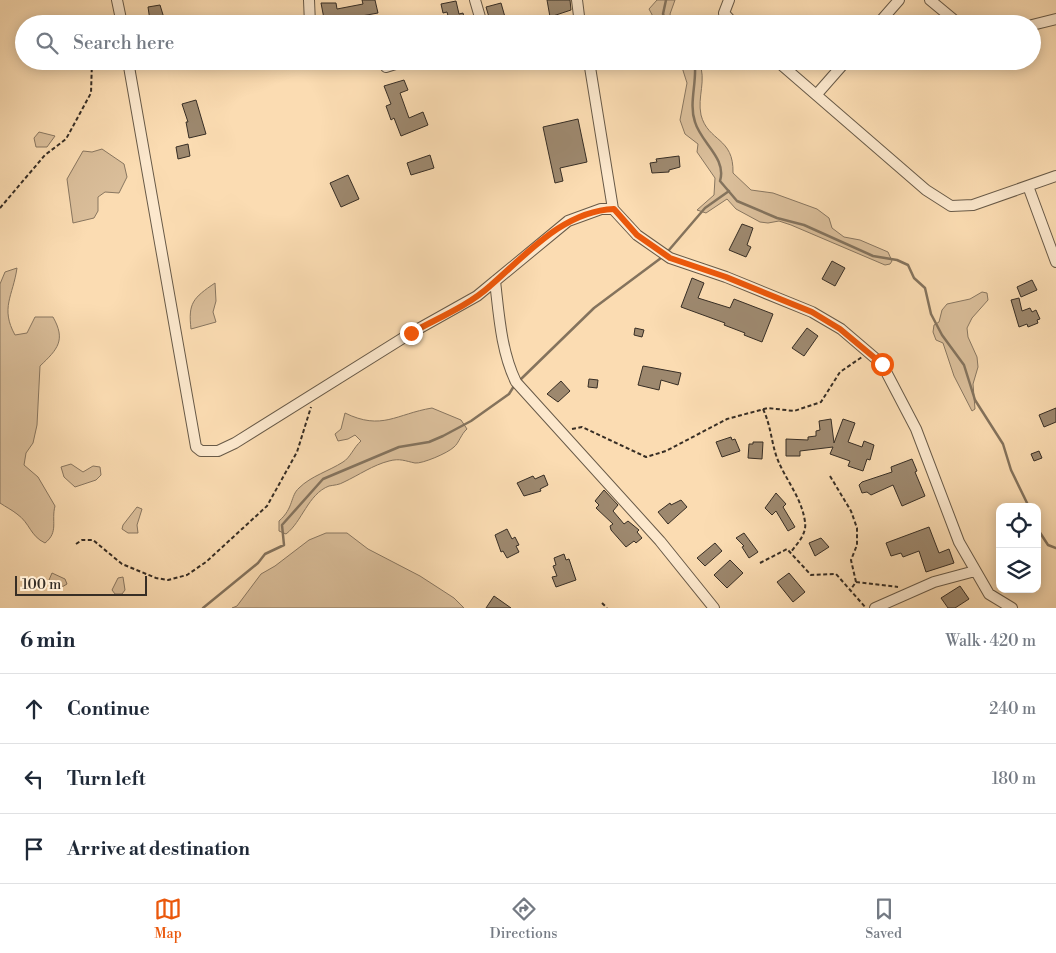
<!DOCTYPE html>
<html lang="en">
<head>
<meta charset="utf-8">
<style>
	:root { --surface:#fff; --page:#f2f2f3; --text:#1f2937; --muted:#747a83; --line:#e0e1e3; --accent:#ea580c }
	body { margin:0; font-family:"Libre Bodoni",serif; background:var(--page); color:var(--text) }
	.controls { position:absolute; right:15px; bottom:15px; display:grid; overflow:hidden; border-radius:10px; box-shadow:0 2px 12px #0003 }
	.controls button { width:45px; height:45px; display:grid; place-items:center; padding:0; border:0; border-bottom:1px solid var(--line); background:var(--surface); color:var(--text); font:25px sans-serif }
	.scale { position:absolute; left:15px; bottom:12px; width:132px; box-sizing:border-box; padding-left:5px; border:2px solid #372e25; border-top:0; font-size:14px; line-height:18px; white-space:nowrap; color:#372e25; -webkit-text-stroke:4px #fce8cd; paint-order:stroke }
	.stop { position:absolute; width:15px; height:15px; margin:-11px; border:4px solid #ea580c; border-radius:50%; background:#fff }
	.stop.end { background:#ea580c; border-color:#fff; box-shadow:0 1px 5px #0008 }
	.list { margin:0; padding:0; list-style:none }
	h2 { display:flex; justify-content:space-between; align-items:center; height:65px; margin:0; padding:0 20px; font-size:21px }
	h2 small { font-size:16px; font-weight:400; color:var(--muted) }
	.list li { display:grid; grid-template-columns:32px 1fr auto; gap:15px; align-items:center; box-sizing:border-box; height:70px; padding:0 20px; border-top:1px solid var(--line) }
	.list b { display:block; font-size:19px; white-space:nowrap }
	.list em { font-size:16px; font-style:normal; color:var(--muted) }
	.icon { flex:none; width:28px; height:28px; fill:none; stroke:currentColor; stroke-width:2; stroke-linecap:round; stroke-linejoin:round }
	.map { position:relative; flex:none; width:1056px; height:608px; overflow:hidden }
	.search { position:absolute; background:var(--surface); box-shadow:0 2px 12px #0003; left:15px; right:15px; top:15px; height:55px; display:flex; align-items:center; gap:12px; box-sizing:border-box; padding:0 18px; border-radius:28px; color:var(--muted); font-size:19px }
	.sheet { height:275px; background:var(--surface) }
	nav { display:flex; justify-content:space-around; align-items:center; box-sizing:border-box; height:70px; border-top:1px solid var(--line); background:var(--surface); font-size:14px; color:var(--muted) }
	nav a { display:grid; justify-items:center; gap:2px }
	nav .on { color:var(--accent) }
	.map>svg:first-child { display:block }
	.green { fill:#dabe9a; stroke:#887660 }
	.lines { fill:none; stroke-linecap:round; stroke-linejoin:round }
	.stream { stroke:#84735d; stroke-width:2.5 }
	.building { fill:#9d886e; stroke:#372e25 }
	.minor-casing { stroke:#685a48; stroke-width:12 }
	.path { stroke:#372e25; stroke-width:2; stroke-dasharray:4 2.5; stroke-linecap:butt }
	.minor { stroke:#fce8cd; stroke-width:10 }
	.route { stroke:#ea580c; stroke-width:6 }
</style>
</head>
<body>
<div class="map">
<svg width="1056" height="608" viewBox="0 0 1056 608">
	<rect width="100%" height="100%" fill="#fbdcb2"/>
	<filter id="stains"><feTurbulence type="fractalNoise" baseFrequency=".004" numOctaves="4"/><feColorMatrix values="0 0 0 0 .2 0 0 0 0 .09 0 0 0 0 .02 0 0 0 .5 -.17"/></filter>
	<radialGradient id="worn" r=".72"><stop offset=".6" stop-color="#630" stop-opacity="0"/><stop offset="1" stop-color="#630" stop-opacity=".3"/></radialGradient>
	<path class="green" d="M657 0H675L670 14 672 24H657L649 9Z
		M680 61H699C707 81 697 96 701 115 708 142 734 137 733 173L751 190 773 193 817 209 829 218 832 228 844 237 860 240 888 252 892 261 890 264 885 265 791 225 779 221 768 223 760 222 736 209 727 199 706 213 697 210 714 195 715 178 697 152 698 144 685 134 680 120 687 83Z
		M39 132 55 136 47 147H36L34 138Z
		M102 149 124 164 127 177 119 193 105 192 98 197V211L94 218 73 223 67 179 83 151 92 152Z
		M17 268C13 296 0 308 15 335L27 333 35 317H53C66 340 58 349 40 366L37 425 33 443 26 453 24 465 38 477 55 506C51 521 59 532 45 543 30 536 30 523 17 514 12 510 6 507 0 503V284L5 272Z
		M215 283 216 301 213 312 216 322 191 329C188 303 193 298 215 283Z
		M982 292 987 293 988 300 972 318 967 328 968 337 977 357 978 367 973 384 975 409 972 411 954 376 943 343 936 340 933 332 934 325 939 322 942 310 947 304 970 299Z
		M432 408 461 420 467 429C461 434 459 443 454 447 448 453 422 464 415 463 405 461 400 458 389 461 373 465 359 475 344 482 339 485 334 485 329 486 308 494 302 522 286 534L279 531V521C294 508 290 496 299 488 311 476 329 471 343 462 350 458 354 447 361 441L355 435 348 439 338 441 335 434 341 429 345 413C382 431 396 414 432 408Z
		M71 464 83 472 93 466 100 467 101 475 96 480 75 487 64 477 61 467Z
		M137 507 142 509 137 525 138 533H128L122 529 123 525Z
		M326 533H347L368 549 420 576 454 598 464 608H232L237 606 261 574 275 566 309 540Z
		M52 573 65 579 67 584 62 587 54 585 49 580Z
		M123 577 125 590 122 594H115L112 590 118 578Z"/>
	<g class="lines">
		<path class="stream" d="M666 0 663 14 667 24
			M690 61 695 68C696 85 689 105 695 122 701 143 727 158 720 181L737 201 777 218 804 225 873 256 897 260 908 265 914 278 925 288 931 314 942 335 964 365 975 400 1003 444 1011 470 1029 507
			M669 250 705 208 729 191
			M520 380 594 308 661 258
			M1037 528 1048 545 1056 548
			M203 608 258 563 265 554 284 545 282 525 323 479 399 447 429 442 443 436 471 421 509 394 514 386"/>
	</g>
	<path class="building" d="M362 0H375L378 13 356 17V19L340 24H325L321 3H336L337 9 363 4Z
		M547 0H570L571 10 550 17Z
		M456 1 459 14 463 13 466 24H450L447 12 443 13 441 4Z
		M501 3 507 24H491L486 7Z
		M160 5 164 18 150 21 148 7Z
		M404 80 408 90 400 93 409 118 423 112 428 125 401 136 394 118 391 120 386 106 391 104 384 86Z
		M196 100 206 134 189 138 186 122H188L182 104Z
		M578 119 587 162 560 168 563 181 555 183 543 127Z
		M188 144 190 156 178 159 176 147Z
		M430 155 434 168 411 175 407 163Z
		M679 156 680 167 669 170V172L652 173 650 163 657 162 656 159Z
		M348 175 359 199 341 207 330 183Z
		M742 224 753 228 747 245 751 247 746 257 729 250Z
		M832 261 845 268 835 286 822 279Z
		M692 278 704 283 698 298 730 308 734 299 773 314 762 342 744 335 745 333 724 325 725 323 681 307Z
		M1032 280 1037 290 1021 297 1017 287Z
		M1019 298 1022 311 1030 308 1032 312 1036 310 1040 319 1037 320 1038 323 1028 327 1027 324 1019 327 1011 300Z
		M635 328 644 330 642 337 634 335Z
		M807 328 818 336 804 356 792 348Z
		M643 366 681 373 678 385 661 380 659 390 638 385Z
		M589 379 598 380 597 388 588 387Z
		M561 381 570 391 558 402 547 394Z
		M1056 408V422L1044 427 1039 415Z
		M831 419 834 443 843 419 855 423 848 442 862 447 864 441 874 445 870 460 867 459 863 471 848 466 850 461 830 454 833 447 800 451V456H786V439L808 440V437L816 436V431L820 430 819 421Z
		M731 437 732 440 735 439 740 451 722 457 716 442Z
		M753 442H763L762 459 748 458 749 444H753Z
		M1039 451 1042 458 1034 461 1031 454Z
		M912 459 917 471 915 472 925 496 902 506 893 485 871 495 867 492 862 493 859 485 862 482 892 472 891 467Z
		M544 475 548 485 540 489 541 491 524 496 517 483 533 476 535 479Z
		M604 490 618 505 613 511 624 524 628 521 639 530 637 532 642 538 636 543 634 541 626 547 611 530 610 526 613 524 596 508 599 505 595 501Z
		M776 493 786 504 783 507 795 527 788 531 776 511 772 515 765 508Z
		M681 500 687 507 668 524 658 512 670 503 671 505Z
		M929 527 939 553 949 549 954 563 926 572 919 551 903 557 901 553 891 556 886 543Z
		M507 529 512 539 515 537 519 545 516 546 519 552 507 558 503 551 501 552 495 535Z
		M744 533 758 552 749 558 742 547 744 546 736 538Z
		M821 538 829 547 815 556 809 543Z
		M715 543 722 551 705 566 697 558Z
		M564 554 566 560 569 559 576 580 556 587 552 577 557 576 553 566 556 565 554 558Z
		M730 560 743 573 727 588 714 575Z
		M789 573 805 592 793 602 777 582Z
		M960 586 969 599 955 608H948L941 598Z
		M494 596 511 608H486Z"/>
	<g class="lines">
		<defs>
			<path id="minor" d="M117 0 122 24
				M309 0 310 24
				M475 0 482 24
				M577 0 580 24
				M729 0 724 13 734 24
				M930 0 959 24
				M569 24 580 21
				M878 24 899 0
				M1032 25 1056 19
				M128 61 196 447 201 451H218L235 443 411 333 477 296 568 221 601 209H613
				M589 61 613 209 637 235 670 258 726 277 812 312 841 329 882 364 916 429 959 542 989 594 1012 608
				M777 61 926 190 951 206 973 205 1056 176
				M386 67 405 61
				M817 94 846 61
				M1028 186 1056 262
				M495 281C499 315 501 351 516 382L660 541 714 608
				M875 608 934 582 975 571"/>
		</defs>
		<use href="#minor" class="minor-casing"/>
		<path class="path" d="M0 208 45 155 66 139 91 93 92 61
			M763 409C771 426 771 441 777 458 785 479 802 498 805 522 807 534 797 544 790 553
			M572 429 582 427 646 457 666 451 727 419 768 408 794 411 821 402 840 372 862 357
			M830 476 851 511 857 528V545L851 560 856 582 851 589
			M76 544 82 540H93L122 564 156 578 168 580 187 575 206 562 267 506 297 452 311 407
			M760 563 787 549 811 575 836 574 866 608
			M856 582 898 587
			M602 603 607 608"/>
		<use href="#minor" class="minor"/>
	</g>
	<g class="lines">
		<path class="route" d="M411 333C436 319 468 306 490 286 526 255 563 211 614 209L637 235 670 258 726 277 812 312 840 329 882 364"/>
	</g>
	<rect width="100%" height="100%" filter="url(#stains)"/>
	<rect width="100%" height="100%" fill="url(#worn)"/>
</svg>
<div class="controls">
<button><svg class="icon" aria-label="locate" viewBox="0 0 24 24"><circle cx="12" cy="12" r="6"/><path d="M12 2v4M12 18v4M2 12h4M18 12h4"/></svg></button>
<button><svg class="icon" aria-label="layers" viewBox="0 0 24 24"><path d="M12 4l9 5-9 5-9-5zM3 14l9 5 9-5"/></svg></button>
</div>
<div class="scale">100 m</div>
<div class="stop" style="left:882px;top:364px"></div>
<div class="stop end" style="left:411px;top:333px"></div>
<div class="search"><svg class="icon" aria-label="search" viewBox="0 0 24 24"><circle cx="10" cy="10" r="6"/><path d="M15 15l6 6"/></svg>Search here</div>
</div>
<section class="sheet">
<h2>6 min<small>Walk · 420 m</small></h2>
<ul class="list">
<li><svg class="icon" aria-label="ahead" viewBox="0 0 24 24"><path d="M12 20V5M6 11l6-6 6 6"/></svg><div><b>Continue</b></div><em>240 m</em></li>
<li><svg class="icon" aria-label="left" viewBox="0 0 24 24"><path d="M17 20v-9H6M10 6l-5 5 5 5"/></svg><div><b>Turn left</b></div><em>180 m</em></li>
<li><svg class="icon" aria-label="arrive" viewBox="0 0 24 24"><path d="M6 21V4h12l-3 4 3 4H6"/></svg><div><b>Arrive at destination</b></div></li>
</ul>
</section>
<nav>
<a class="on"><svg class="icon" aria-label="map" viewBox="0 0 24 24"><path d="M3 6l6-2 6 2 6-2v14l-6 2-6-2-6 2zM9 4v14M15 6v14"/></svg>Map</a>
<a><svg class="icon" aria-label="directions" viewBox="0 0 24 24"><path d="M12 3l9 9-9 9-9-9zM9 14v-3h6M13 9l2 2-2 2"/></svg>Directions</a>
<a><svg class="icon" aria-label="saved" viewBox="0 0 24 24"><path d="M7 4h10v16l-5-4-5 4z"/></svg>Saved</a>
</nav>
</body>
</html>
